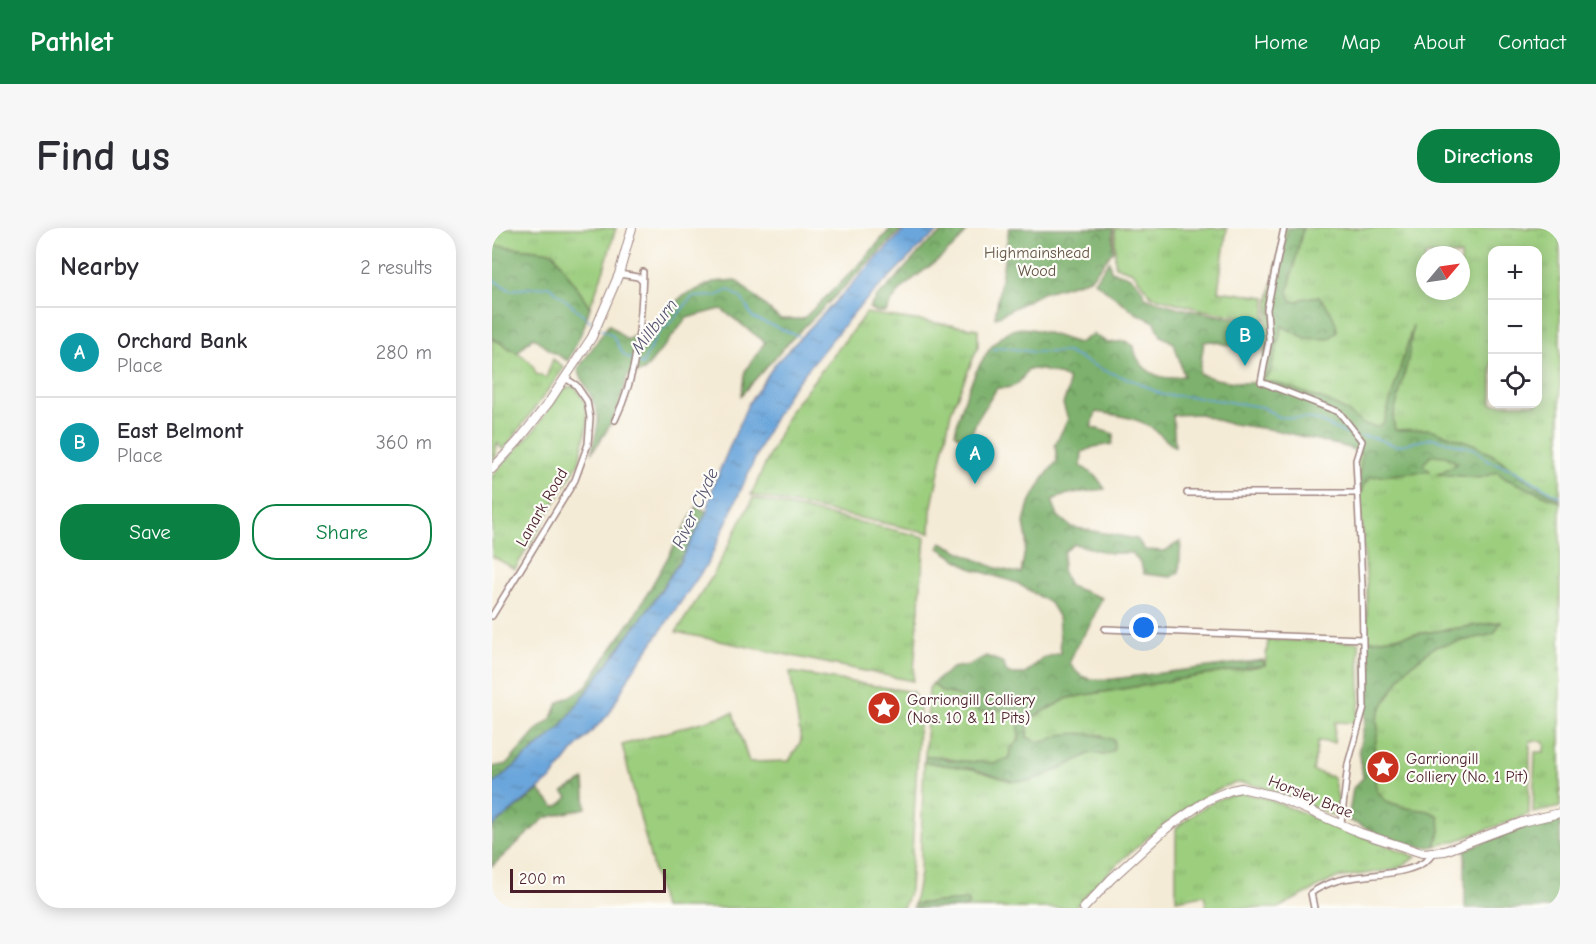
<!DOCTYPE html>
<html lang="en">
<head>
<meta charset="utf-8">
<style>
	:root { --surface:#fff; --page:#f7f7f7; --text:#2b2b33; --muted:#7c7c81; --line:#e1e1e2; --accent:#0b8043 }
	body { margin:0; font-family:"Comic Neue",sans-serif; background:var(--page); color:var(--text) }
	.controls { position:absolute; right:18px; top:18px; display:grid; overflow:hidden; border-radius:12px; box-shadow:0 3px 15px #0003 }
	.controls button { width:54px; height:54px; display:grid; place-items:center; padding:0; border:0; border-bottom:2px solid var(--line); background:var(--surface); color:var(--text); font:30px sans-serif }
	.compass { position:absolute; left:924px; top:18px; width:54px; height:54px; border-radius:50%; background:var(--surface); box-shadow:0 3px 15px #0003; rotate:61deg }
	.scale { position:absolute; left:18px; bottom:15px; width:156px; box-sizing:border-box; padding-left:6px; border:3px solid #4a1f2b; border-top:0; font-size:16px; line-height:21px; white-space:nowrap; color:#4a1f2b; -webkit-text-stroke:4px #fdfcf7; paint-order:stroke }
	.you { position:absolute; left:652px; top:400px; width:21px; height:21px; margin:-15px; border:4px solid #fff; border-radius:50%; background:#1a73e8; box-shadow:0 0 0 9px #1a73e833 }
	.badge { display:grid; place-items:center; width:39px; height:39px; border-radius:50%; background:var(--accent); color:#fff; font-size:20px; font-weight:700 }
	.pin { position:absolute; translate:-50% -50px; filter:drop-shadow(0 2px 3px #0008) }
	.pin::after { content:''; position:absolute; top:32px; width:21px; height:18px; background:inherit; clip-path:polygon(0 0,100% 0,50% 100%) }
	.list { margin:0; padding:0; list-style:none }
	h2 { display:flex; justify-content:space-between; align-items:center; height:78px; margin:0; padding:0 24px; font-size:26px }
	h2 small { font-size:20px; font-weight:400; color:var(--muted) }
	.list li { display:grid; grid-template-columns:39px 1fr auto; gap:18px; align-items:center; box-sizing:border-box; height:90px; padding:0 24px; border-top:2px solid var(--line) }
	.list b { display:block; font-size:22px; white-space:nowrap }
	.list p { margin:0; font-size:20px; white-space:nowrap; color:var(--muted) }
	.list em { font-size:20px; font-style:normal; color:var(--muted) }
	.actions { display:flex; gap:12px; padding:18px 24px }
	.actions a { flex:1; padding:14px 0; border:2px solid var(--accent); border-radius:24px; text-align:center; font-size:21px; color:var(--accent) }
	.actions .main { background:var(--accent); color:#fff }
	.icon { flex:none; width:33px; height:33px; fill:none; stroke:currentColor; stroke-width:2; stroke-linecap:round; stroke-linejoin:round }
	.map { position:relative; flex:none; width:1068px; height:680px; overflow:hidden; border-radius:24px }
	header { display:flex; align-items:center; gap:36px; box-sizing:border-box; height:84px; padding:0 30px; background:var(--accent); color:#fff }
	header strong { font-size:28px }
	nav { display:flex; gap:33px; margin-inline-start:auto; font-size:21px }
	.intro { display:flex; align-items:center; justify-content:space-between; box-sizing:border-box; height:144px; padding:0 36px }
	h1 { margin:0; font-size:42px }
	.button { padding:15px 27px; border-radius:24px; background:var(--accent); color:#fff; font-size:21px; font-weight:700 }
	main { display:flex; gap:36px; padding:0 36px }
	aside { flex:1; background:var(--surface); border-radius:24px; box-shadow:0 3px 15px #0003 }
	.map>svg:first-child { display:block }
	.grass { fill:url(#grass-tufts); stroke:#737654; stroke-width:1.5; fill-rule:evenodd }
	.forest { fill:url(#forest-crowns); stroke:#64684c; stroke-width:1.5 }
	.water { fill:url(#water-ripples); stroke:#5a6283; stroke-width:1.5 }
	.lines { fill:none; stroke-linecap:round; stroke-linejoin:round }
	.stream { stroke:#6ba6db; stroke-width:1.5 }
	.minor-casing { stroke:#9f8580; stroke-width:8 }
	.primary-casing { stroke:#9f8580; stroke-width:10 }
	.minor { stroke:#fff; stroke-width:5 }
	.primary { stroke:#fff; stroke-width:8 }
	.labels { text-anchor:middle; stroke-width:4.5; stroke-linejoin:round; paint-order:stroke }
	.park-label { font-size:16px; fill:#635444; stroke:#fdfcf7 }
	.street-label { font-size:16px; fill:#4a1f2b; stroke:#fdfcf7 }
	.poi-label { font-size:16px; fill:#4a1f2b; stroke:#fdfcf7; text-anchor:start }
	.water-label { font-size:18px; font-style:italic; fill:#575571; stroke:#fdfcf7 }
</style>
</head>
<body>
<header>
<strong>Pathlet</strong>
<nav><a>Home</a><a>Map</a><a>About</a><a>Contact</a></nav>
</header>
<div class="intro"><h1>Find us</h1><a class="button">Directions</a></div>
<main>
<aside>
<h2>Nearby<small>2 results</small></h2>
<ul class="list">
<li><span class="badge" style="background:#0f9aa8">A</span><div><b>Orchard Bank</b><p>Place</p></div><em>280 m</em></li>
<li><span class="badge" style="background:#0f9aa8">B</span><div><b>East Belmont</b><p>Place</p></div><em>360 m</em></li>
</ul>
<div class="actions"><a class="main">Save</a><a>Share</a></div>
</aside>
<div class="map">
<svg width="1068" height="680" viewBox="0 0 1068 680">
	<defs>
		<pattern id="grass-tufts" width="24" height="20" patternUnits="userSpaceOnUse" patternTransform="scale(1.5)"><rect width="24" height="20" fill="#9cce7e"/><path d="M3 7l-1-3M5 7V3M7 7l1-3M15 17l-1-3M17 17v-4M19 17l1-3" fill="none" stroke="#88b06d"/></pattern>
		<pattern id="forest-crowns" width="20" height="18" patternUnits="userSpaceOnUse" patternTransform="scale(1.5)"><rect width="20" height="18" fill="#7db16d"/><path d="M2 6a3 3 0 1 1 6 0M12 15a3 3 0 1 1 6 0" fill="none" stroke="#688f5a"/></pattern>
		<pattern id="water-ripples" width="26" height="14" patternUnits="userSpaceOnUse" patternTransform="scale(1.5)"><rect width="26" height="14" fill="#6ba6db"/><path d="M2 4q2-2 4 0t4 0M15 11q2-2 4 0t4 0" fill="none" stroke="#5a87b2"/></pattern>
	</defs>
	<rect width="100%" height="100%" fill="#fdfcf7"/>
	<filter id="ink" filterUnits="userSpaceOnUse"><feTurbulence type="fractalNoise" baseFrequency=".0167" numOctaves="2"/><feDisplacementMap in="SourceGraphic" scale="12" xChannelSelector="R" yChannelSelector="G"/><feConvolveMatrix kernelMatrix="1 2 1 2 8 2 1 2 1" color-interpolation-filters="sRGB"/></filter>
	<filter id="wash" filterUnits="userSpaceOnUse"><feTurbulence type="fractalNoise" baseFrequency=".008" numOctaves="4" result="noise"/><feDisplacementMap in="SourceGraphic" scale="24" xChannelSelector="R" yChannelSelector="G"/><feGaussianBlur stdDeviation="1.35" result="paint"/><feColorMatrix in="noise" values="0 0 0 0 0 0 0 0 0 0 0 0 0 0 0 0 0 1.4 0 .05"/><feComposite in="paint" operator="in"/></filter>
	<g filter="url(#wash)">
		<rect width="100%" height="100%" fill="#f4ebd6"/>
		<path class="grass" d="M0 0H124L112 41 98 79 61 24 0 17Z
			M623 0H735L726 63 774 69 773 92 710 82 659 68 641 44 623 38Z
			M792 0H1068V579L1041 585 1043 524H1052V513H1038L1037 586 964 613 943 618 948 603 937 583 914 580 894 573 885 563 881 541 882 521 886 503 885 491 888 482 913 442 942 419 1001 406 1008 394 875 413V359L864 232 870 213 769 154 777 72ZM1000 22H1046V176H1000ZM933 27H969V63H933Z
			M374 85 486 101V119L459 184 439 283 438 305 259 267 298 183Z
			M0 110C14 118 41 129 44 146L54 150 61 131 72 140 15 218 11 222 5 215 4 228 0 234Z
			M80 158 84 160 92 172 96 194 87 234 23 341 0 328V248L44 200 66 167 72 161Z
			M261 270 433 309 421 453 184 404 220 349Z
			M776 412 867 414 868 473 863 495 843 494 842 515 826 513 821 543 841 549 847 575 846 589C824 581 766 553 746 555 711 557 604 650 583 680H472L478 676 476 672 422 676 428 646 432 534 481 541 519 553 599 525 612 527 611 507C599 507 587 505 576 506 559 506 556 522 535 510L537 489 545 487 576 470 773 437Z
			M298 444 421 464 428 479 418 662 411 680H171L130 517 241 485 257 534 297 533 309 513Z
			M441 455 450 464 465 467 488 484 524 481C528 492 530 507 524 518 522 521 520 527 517 530 497 545 455 527 433 528L437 460Z
			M750 565 770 569 924 629 905 641 844 650 786 680H715L712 667 684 672V600C704 584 723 568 750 565Z"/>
		<path class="forest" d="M399 0H411L297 114 249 167 253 143 273 114 229 81 195 90 152 143 135 148C130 175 117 202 100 224 100 213 107 202 106 190 106 178 91 155 86 141L117 96 135 112 164 95 189 69 221 54 244 52 288 91H311L367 37Z
			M456 0H477C473 5 470 11 465 15 442 40 408 52 394 84H384L377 80 384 70 395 60 433 18Z
			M517 0H621V23L598 51 550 65 503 90Z
			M796 0H811L796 64 798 71 803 74 813 70 826 68C835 76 844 90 845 103L837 111 813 110 790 98 778 146 773 150 781 106 779 85Z
			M0 17 61 24 98 79 92 99 76 133 59 123 41 109 25 125 0 110Z
			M617 33 619 43C636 46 648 52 653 69 691 84 731 88 770 93L772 110 756 107 738 118 720 113 712 114 707 146 724 151 749 155 782 154 835 173 853 182 871 196 885 199 892 194 921 97 916 132 901 190 903 202 938 201 982 216 1004 229 1049 261 1068 271V274L1014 251 1005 244 988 250 946 246 966 235 953 228 939 227 931 237 938 243 879 249 872 256 870 265 867 252 870 226 858 220 783 202 734 195 708 186 681 187 683 219C674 213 668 206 660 200 644 189 623 187 604 184L599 199 622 206 620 216 602 219 590 224 589 238 604 248 613 261 576 266 560 272 566 288 579 299 645 311 653 322 673 323 689 313 687 345 679 349 652 346 649 336 640 325H618L582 316 572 324 570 342 577 358 610 370 598 397 584 419 578 434C587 454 602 452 621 451L771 432 773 437 576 470 545 487 537 489 535 509C555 521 558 507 575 506 590 504 608 507 622 512L621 523 612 527 599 525 566 542 538 553H519L481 541 432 534 433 528H444L455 532 503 535 517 530 518 520 527 513V491L524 481 487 484 465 467 450 464 441 455 460 440 477 437 494 428 510 434 516 446H533L551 430 569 425 566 388 558 375 525 355 478 340 447 320 449 314C476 327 499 342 529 345L535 311 532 295 536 278 551 251 565 233 563 217 576 191 571 176 576 162V151C562 144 551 141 536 141 527 157 523 161 505 160L484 194 477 213 472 212 463 205C469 176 491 109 524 101 541 97 570 111 587 115L601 106 616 115 633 113 642 118C643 135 659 149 677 150 681 150 687 148 692 148L682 115 669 108 663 94 644 85 602 53Z
			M205 278 215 284 189 331 160 376 68 500 0 557V539L15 536 46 501 60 490 66 475 93 460 143 387Z
			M1009 394 1002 406 942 419 913 442 888 482 885 490 886 503 882 521 881 541 885 563 894 573 914 580 937 583 947 588 948 603 943 618C918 624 880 602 856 592L861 560 871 550 867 521 873 493 872 425 875 413Z
			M92 552 94 580 53 590 0 638V599L47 562 62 579 67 578 76 569 71 564Z
			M1068 589V680H973V622L1039 595Z
			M476 672 478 675 472 680H421L422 676Z"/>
		<path class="water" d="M414 0H451L432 15 365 81 297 164 275 204 216 335 138 447 117 486 80 524 60 550 0 599V557L68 500 160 376 189 331 215 284 221 258 256 176 283 136Z"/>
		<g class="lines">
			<path class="stream" d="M0 51 18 62 57 58 102 96
				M109 101 120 107 132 127 141 132
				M500 122 510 119 541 124H575L611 142 645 154 671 167 704 169 770 179 787 189 823 191 854 206 863 207
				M145 134 150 137 165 107 184 89 200 69 224 68 237 62 250 71 261 90 307 108
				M869 208 883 210 904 218 941 210 983 221 996 233 1020 241 1068 269"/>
		</g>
	</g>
	<g filter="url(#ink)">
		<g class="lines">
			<defs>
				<path id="minor" d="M792 0 775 81 777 112 769 154 847 184 870 213 864 232 870 356 872 479 856 536 849 595
					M127 46 146 49 150 53
					M123 192C146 145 149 97 151 44
					M695 265H865
					M0 388 83 252 96 216 98 190 95 173 84 157 73 150
					M613 401 870 411
					M822 680 819 665C826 660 835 656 844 653 868 645 927 650 941 625"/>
				<path id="primary" d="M0 241 26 213 57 174 100 109 127 46 140 0
					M592 680 619 651 675 600 715 572 739 562 749 560 783 568 869 605 930 625 953 623 1030 594 1068 585"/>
			</defs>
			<use href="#minor" class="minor-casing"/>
			<use href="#primary" class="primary-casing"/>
			<use href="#minor" class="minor"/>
			<use href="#primary" class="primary"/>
		</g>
	</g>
	<defs>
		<symbol id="sight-disc" viewBox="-11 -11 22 22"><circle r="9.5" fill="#c8321e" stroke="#fdfcf7"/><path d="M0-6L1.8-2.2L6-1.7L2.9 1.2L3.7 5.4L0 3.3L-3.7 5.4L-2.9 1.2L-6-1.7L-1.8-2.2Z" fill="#fff"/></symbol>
	</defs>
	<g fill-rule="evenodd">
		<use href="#sight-disc" x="373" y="461" width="38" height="38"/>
		<use href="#sight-disc" x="872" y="520" width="38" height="38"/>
	</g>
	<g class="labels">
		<g class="park-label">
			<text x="545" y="30">Highmainshead<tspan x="545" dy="18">Wood</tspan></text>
		</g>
		<g class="street-label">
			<text transform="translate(49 279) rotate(-60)" y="6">Lanark Road</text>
			<text transform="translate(819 568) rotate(22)" y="6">Horsley Brae</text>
		</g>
		<g class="poi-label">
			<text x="415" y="477">Garriongill Colliery<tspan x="415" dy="18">(Nos. 10 &amp; 11 Pits)</tspan></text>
			<text x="914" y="536">Garriongill<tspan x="914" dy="18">Colliery (No. 1 Pit)</tspan></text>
		</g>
		<g class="water-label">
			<text transform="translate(162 98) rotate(-52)" y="6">Millburn</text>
			<text transform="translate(203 280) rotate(-65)" y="6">River Clyde</text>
		</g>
	</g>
</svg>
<div class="controls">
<button>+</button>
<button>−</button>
<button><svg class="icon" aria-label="locate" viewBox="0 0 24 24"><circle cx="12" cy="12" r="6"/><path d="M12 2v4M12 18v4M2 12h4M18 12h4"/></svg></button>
</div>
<svg class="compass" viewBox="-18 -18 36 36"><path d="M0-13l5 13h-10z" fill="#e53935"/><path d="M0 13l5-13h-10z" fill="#7c7c81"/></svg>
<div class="scale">200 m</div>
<div class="you"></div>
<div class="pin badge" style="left:483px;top:256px;background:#0f9aa8">A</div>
<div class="pin badge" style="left:753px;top:138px;background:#0f9aa8">B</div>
</div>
</main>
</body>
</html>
